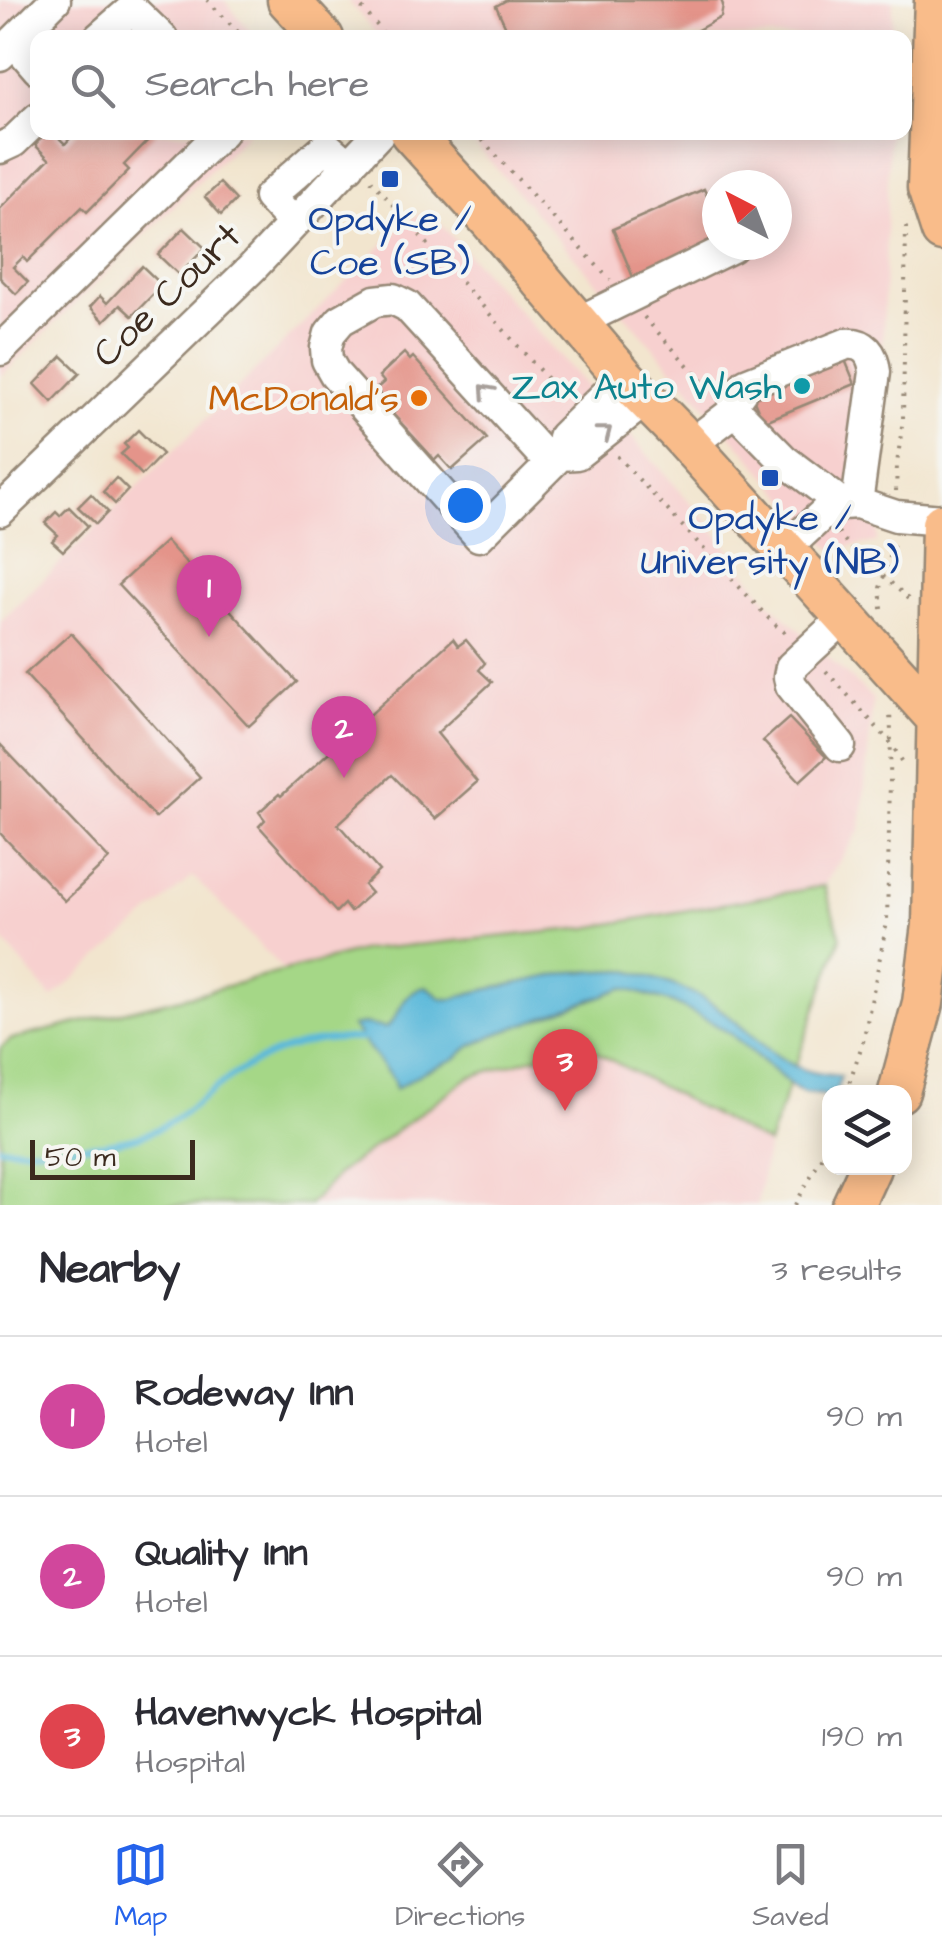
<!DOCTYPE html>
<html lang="en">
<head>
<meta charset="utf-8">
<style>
	:root { --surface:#fff; --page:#f7f7f7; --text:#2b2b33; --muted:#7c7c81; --line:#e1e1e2; --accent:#2563eb }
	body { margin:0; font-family:"Architects Daughter",sans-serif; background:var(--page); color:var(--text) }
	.controls { position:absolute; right:30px; bottom:30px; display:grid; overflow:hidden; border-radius:20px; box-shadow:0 5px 25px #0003 }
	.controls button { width:90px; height:90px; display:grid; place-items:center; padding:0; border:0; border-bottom:2px solid var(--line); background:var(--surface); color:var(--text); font:50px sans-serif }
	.compass { position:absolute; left:702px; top:170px; width:90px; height:90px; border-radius:50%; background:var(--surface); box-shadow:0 5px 25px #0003; rotate:318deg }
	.scale { position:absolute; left:30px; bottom:25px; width:165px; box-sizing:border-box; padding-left:10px; border:5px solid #3b2a1e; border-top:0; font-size:28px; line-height:35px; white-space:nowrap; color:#3b2a1e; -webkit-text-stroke:8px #f6f6f2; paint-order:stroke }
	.you { position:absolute; left:465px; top:505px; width:35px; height:35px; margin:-25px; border:8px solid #fff; border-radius:50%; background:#1a73e8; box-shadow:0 0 0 15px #1a73e833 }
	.badge { display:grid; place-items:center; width:65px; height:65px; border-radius:50%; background:var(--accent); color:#fff; font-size:32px; font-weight:700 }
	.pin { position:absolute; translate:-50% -82px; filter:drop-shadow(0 2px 5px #0008) }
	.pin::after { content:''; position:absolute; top:52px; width:35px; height:30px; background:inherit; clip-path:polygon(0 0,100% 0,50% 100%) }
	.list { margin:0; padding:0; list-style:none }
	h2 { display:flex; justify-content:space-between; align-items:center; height:130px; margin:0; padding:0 40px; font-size:42px }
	h2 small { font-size:32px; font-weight:400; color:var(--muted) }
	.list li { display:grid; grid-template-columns:65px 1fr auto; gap:30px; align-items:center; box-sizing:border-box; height:160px; padding:0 40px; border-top:2px solid var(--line) }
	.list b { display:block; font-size:38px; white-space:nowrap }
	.list p { margin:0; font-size:32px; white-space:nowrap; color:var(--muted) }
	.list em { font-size:32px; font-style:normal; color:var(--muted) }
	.icon { flex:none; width:55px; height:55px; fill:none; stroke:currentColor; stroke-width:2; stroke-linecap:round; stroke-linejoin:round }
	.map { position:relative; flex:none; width:942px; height:1205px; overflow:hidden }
	.search { position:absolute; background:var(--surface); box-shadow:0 5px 25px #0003; left:30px; right:30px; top:30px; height:110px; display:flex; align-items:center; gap:25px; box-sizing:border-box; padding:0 35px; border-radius:20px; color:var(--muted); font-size:38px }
	.sheet { height:610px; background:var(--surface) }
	nav { display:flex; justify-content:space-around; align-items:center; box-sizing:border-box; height:140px; border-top:2px solid var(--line); background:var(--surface); font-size:28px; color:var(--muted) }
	nav a { display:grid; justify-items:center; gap:5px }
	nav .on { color:var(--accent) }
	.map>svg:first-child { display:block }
	.built { fill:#f7d0cf; fill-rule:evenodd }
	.green { fill:#a5d787; stroke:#708052; stroke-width:2.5 }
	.water { fill:#5cb9da; stroke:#4c727c; stroke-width:2.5 }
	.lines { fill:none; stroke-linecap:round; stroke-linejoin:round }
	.stream { stroke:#5cb9da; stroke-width:6 }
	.building { fill:#e4948a }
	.minor-casing { stroke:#968876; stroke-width:35 }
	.major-casing { stroke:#968876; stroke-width:45 }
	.path { stroke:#968876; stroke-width:4; stroke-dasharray:2.5 8; stroke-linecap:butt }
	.minor { stroke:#fff; stroke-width:30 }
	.major { stroke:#f9bc8a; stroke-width:40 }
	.oneway { stroke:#a79f9a }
	.transit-dot { fill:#1a4fb4; stroke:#f6f6f2; stroke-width:4 }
	.culture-dot { fill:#0f9aa8; stroke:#f6f6f2; stroke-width:4 }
	.food-dot { fill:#e8710a; stroke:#f6f6f2; stroke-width:4 }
	.labels { text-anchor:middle; stroke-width:8; stroke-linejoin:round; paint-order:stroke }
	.transit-label { font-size:38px; fill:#164399; stroke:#f6f6f2 }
	.street-label { font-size:38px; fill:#3b2a1e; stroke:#f6f6f2 }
	.culture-label { font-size:38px; fill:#0d838f; stroke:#f6f6f2; text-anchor:end }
	.food-label { font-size:38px; fill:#c56008; stroke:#f6f6f2; text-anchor:end }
</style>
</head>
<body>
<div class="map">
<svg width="942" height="1205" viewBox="0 0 942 1205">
	<rect width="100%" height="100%" fill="#f6f6f2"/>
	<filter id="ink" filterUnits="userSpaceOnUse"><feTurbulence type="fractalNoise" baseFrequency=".01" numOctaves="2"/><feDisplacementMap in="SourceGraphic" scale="20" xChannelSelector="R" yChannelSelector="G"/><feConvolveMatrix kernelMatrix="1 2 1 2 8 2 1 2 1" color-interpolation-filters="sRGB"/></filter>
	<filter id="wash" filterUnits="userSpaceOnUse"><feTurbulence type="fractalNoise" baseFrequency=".0048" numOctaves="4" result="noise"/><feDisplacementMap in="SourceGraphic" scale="40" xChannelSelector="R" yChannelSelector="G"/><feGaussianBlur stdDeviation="2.25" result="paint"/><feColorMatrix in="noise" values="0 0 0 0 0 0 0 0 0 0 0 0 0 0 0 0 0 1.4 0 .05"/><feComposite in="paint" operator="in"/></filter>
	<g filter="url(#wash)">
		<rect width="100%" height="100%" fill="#f2e5ce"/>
		<path class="built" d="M0 0H224L255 37 38 38V132L248 133 0 377Z
			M347 0H893L892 37 380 38Z
			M465 133H889L877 542 831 549ZM717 185H777V245H717Z
			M429 211 708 522 766 599 873 699 861 828 824 885 587 928 364 950 284 971 193 876 52 998 0 937V622L407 221Z
			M581 1044 768 1144 757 1205H309L339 1173 469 1077Z"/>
		<path class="green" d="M824 886 841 937 768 1144 581 1044 469 1077 339 1173 309 1205H0V1048L12 1039 197 994 364 950 587 928Z"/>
		<path class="water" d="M625 970C657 979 693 989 720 1009 747 1029 770 1057 802 1069 815 1074 828 1075 841 1076L836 1092H830L829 1096 804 1093 795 1089 732 1035 713 1023 673 1003 623 988 492 1036 469 1047 455 1059 425 1071 395 1089 394 1081 352 1026 363 1024 386 1028C405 1011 397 996 426 986L442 999H454L470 993 571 972Z"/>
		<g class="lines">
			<path class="stream" d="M0 1147C34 1151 123 1146 153 1131 177 1120 197 1103 217 1087 259 1054 308 1036 361 1039"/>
		</g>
		<g id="blocks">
			<path class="building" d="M507 0H721L723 5 721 17 683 38H542L539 33 532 38H511L496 6Z
				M46 132H53L65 144 76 132H156L124 165 129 170 87 212 82 207 27 262 23 257 13 267 28 282 16 294 0 278V209L49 159 35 145Z
				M220 183 236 200 221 215 205 197Z
				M704 189 717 218V240L633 277 613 229Z
				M184 228 205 248 179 275 158 255Z
				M142 266 162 285 132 316 120 305 104 321 90 307 100 296 107 303Z
				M841 350 855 384 763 422 749 388Z
				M404 353 410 360 413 357 487 439 452 470 439 456 435 460 393 414 395 411 376 389 384 382 379 376Z
				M62 356 80 373 52 402 35 384Z
				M138 430 162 454 142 475 121 454 128 448 124 444Z
				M116 478 128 490 115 504 103 492Z
				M91 494 108 512 96 524 78 507Z
				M69 507 88 526 63 551 52 541 58 535 45 523 56 512 60 516Z
				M166 541 297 682 249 726 118 585Z
				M71 633 200 777 155 818 25 674Z
				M453 639 458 646 466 640 485 663 479 670 492 682 437 733 477 782 435 819 392 775 338 824 379 871 364 885 371 893 350 912 344 904 336 912 259 826 265 820 259 812 279 794 281 796Z
				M789 718 826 757 800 781 763 741Z
				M0 744 109 859 65 901 0 833Z"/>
		</g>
	</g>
	<g filter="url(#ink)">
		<use href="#blocks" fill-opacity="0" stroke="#968876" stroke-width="2.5"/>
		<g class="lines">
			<defs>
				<path id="minor" d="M99 38 130 11 136 13 162 38
					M14 41 38 69
					M0 55 55 0
					M0 148 13 142 38 118
					M294 223 269 197 322 150 328 148 349 166
					M578 322 732 247
					M0 350 222 132
					M733 408 784 460 842 504
					M690 445 732 413 736 398 746 384 846 344C865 342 873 354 875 372L857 503
					M560 455 577 454 647 399
					M551 464 407 306 393 299 375 301 341 320 330 333 326 348 327 360 335 374 479 536 560 455 563 437 624 377
					M0 511 252 268 380 132
					M784 550 824 513 842 504 857 503 896 516 942 520
					M840 746 791 685 789 677 791 667 845 617"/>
				<path id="major" d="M288 0 323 38
					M935 0 928 188 942 231
					M410 132 490 220 624 377 677 431 942 724
					M899 1092 923 1003 933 925 942 524
					M853 1205 870 1168"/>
			</defs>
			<use href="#minor" class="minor-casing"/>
			<use href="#major" class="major-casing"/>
			<path class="path" d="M207 0 244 38
				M355 0 388 38
				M475 132 610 280
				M371 180 564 398
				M644 317 711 391
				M617 456 773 623 787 634
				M896 491 897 464 903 419 906 226
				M838 532C857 559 887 576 910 601
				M882 609 880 588 895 541
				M826 671 890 742 906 767
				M846 1092 863 1042 887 922 891 732 890 713
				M795 1205 824 1152 830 1138"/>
			<use href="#minor" class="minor"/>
			<use href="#major" class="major"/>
		</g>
		<defs><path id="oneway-chevron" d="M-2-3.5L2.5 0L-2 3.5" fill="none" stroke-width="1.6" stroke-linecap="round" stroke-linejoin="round" transform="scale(2.5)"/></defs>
		<g class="oneway">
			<use href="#oneway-chevron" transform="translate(486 391) rotate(-132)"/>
			<use href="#oneway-chevron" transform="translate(605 432) rotate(-38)"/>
		</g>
	</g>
	<g class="transit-dot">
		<rect x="380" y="169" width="20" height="20" rx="5"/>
		<rect x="760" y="468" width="20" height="20" rx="5"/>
	</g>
	<circle class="culture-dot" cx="802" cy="386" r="10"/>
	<circle class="food-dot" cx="419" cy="398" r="10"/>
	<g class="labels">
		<g class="transit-label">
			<text x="390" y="231">Opdyke /<tspan x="390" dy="44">Coe (SB)</tspan></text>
			<text x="770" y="530">Opdyke /<tspan x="770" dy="44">University (NB)</tspan></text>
		</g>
		<g class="street-label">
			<text transform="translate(166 294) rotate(-44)" y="13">Coe Court</text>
		</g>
		<g class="culture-label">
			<text x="782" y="399">Zax Auto Wash</text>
		</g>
		<g class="food-label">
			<text x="399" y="411">McDonald's</text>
		</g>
	</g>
</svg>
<div class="controls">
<button><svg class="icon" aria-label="layers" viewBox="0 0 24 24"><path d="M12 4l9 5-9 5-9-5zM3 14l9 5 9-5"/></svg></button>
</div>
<svg class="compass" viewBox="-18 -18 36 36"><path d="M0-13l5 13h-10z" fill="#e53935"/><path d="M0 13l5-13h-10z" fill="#7c7c81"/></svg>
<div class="scale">50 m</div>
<div class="you"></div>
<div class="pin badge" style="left:209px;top:637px;background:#d1479c">1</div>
<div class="pin badge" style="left:344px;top:778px;background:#d1479c">2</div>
<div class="pin badge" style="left:565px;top:1111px;background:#e0444e">3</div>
<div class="search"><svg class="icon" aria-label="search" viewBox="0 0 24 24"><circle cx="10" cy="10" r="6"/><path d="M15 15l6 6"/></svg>Search here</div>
</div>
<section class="sheet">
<h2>Nearby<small>3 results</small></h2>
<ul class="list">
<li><span class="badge" style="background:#d1479c">1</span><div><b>Rodeway Inn</b><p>Hotel</p></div><em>90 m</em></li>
<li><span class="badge" style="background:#d1479c">2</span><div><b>Quality Inn</b><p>Hotel</p></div><em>90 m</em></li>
<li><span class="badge" style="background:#e0444e">3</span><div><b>Havenwyck Hospital</b><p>Hospital</p></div><em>190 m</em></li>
</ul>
</section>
<nav>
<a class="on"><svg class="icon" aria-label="map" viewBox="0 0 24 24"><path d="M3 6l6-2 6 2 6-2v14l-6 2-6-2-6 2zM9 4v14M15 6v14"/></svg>Map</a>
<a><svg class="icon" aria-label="directions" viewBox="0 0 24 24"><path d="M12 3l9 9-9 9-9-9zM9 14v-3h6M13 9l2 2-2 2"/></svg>Directions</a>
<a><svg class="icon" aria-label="saved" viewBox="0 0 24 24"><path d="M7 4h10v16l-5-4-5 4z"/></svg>Saved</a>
</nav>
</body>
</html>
